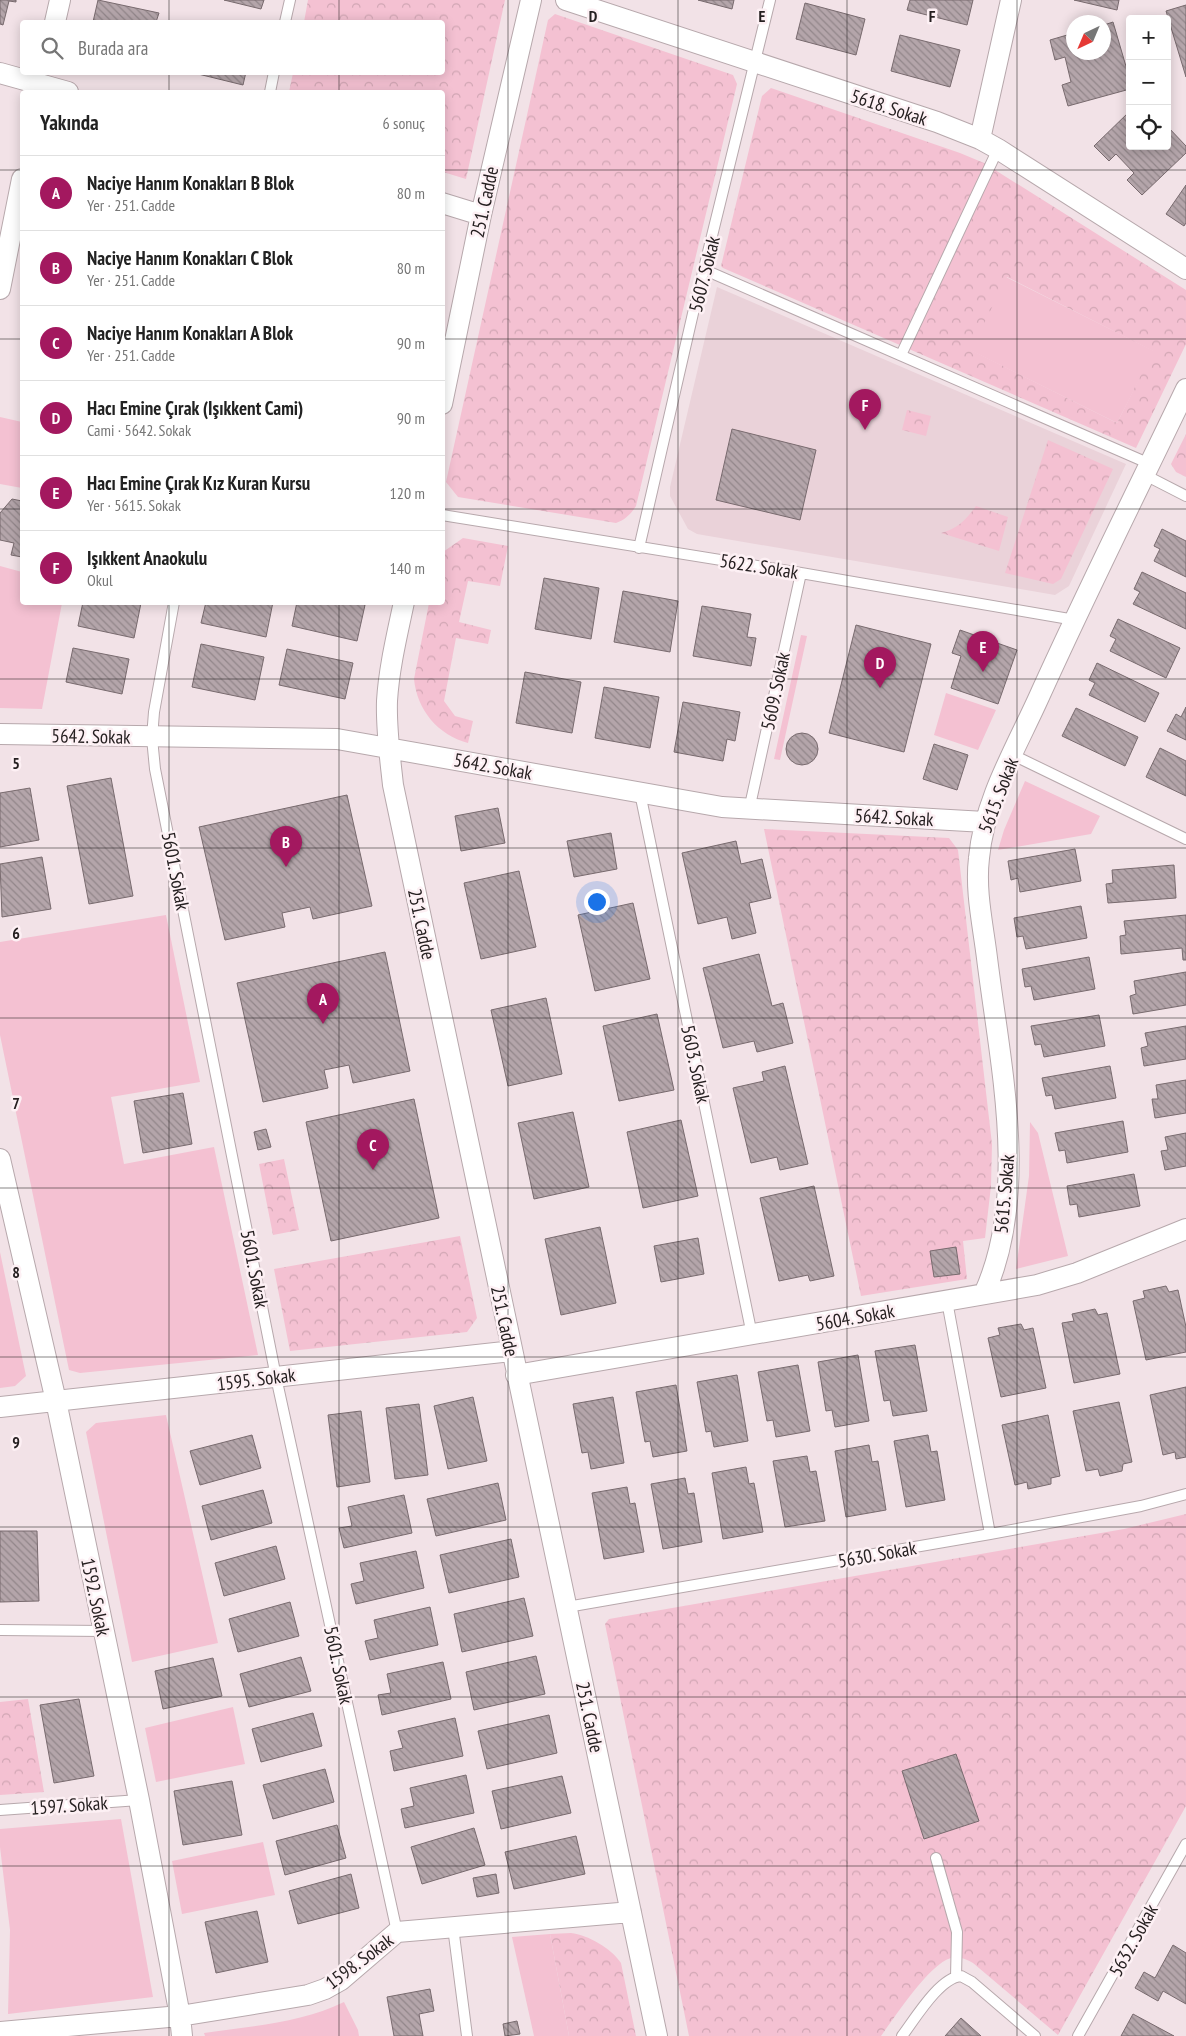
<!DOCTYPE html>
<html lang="tr">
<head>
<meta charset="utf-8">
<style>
	:root { --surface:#fff; --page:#f6f6f6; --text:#222; --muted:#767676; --line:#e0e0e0; --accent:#a3185f }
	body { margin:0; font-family:"PT Sans Narrow",sans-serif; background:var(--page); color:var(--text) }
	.controls { position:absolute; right:15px; top:15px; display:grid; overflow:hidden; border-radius:5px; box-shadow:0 2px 12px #0003 }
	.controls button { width:45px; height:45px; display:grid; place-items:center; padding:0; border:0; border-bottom:1px solid var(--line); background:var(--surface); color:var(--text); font:25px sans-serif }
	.compass { position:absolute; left:1066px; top:15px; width:45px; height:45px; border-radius:50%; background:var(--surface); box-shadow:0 2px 12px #0003; rotate:224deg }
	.you { position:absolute; left:596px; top:901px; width:18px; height:18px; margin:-12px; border:4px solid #fff; border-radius:50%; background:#1a73e8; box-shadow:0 0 0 8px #1a73e833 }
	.badge { display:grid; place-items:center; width:32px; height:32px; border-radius:50%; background:var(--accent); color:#fff; font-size:16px; font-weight:700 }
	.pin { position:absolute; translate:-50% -41px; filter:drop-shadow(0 1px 2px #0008) }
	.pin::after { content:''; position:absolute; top:26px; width:18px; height:15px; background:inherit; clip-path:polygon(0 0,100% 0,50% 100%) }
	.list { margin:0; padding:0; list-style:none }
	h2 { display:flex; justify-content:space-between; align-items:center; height:65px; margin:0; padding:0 20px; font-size:21px }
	h2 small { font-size:16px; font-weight:400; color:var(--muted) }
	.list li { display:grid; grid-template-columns:32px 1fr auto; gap:15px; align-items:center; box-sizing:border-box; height:75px; padding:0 20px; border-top:1px solid var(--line) }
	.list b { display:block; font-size:19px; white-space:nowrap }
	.list p { margin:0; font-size:16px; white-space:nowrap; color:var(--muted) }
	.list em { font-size:16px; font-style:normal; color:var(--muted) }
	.icon { flex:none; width:28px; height:28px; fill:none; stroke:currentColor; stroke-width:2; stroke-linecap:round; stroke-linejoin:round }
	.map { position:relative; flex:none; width:1186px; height:2036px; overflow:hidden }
	.search { position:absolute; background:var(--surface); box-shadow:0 2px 12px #0003; left:20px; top:20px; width:425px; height:55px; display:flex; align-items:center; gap:12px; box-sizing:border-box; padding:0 18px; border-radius:5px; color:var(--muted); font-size:19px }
	.panel { position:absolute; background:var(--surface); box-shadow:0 2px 12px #0003; left:20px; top:90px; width:425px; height:515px; border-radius:5px }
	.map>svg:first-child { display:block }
	.built { fill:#ead2d9 }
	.grass { fill:#f4c1d2 }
	.forest { fill:url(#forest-crowns); fill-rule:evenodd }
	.building { fill:url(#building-back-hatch); stroke:#786a6e }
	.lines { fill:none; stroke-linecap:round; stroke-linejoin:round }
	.service-casing { stroke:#b7a8ac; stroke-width:12 }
	.minor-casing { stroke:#b7a8ac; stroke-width:22 }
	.service { stroke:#fff; stroke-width:10 }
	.minor { stroke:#fff; stroke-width:20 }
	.grid { fill:none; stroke:#262021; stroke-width:1; stroke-opacity:0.55 }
	.labels { text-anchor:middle; stroke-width:5; stroke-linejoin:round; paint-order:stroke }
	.street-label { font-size:19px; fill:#262021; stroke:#fdf0f4 }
	.grid-label { font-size:16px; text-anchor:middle; font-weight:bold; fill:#262021; stroke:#fdf0f4; stroke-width:5; stroke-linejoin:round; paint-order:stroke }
</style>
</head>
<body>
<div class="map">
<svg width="1186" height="2036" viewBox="0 0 1186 2036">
	<defs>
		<pattern id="forest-crowns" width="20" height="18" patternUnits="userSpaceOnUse" patternTransform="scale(1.25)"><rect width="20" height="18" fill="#f4c1d2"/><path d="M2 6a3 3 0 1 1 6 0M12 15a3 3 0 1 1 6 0" fill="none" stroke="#d1a6b4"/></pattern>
		<pattern id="building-back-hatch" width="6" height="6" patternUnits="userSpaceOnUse" patternTransform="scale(1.25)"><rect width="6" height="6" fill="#b4a5aa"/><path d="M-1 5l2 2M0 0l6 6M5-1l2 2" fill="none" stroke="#92868a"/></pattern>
	</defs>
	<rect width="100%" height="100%" fill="#f2e2e7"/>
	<path class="built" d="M717 287 1126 464 1069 586 1055 595 697 534 688 529 670 496V487Z"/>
	<path class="grass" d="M1006 277 1154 351 1117 423 970 350Z
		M0 417 22 422V488L0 484Z
		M0 566 22 572V602L62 603 42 709 0 708Z
		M801 635 807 636 780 760 774 759Z
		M946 693 996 710 978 750 934 735Z
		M1025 781 1100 816 1091 834 998 850 1004 830Z
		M166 915 200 1082 111 1097 124 1164 214 1147 258 1355 80 1373 69 1370 0 1035V942Z
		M1030 1122 1038 1133 1068 1256 1016 1269 1029 1176Z
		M0 1252 26 1376 15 1386 0 1388Z
		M166 1415 218 1643 132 1662 86 1432 96 1423Z
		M233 1707 245 1764 156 1782 145 1728Z
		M121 1819 153 1997 8 2014 10 1930 0 1847V1829Z
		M263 1842 275 1895 182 1914 172 1861Z
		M550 1934 569 2036H534L512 1937Z
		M344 2002 358 2030 359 2036H205L204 2033C251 2026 301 2023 344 2002Z"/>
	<path class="forest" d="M308 0H505L466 179 443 172 442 92H289L293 73 442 72V22H304Z
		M555 14 733 75 737 84 636 506C631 514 625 520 616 523L458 497 446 482 548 20Z
		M771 88 960 153 984 163 1186 290V344L1136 448 723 268 721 266 762 96ZM1007 277 1153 351 1117 423 971 350Z
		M907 410 931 416 926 436 902 430Z
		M1186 434V477L1176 472 1171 464Z
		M1048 440 1113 469 1061 579 1053 584 1005 573Z
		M976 506 1008 517 999 551 941 533C957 529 966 520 976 506Z
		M463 538 508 546 500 586 468 581 459 622 491 630 488 644 456 638 444 701 455 716 473 721 468 743C438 735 417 710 414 679L429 603 442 602 443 552Z
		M764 829 949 838 958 850 992 1144 991 1186 985 1238 963 1241 967 1279 861 1296Z
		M284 1159 299 1230 273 1235 259 1164Z
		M460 1236 477 1318 467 1332 290 1351 274 1269Z
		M1186 1514V1806L1058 2035 973 1963C966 1959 959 1956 951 1958 929 1964 895 2017 881 2036H689L605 1624 609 1619 1124 1529Z
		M28 1699 44 1792 0 1795V1702Z
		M571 1933C588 1935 611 1948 621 1963L636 2036H569L550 1934Z"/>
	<path class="building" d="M0 0H16V2L9 1 3 25 0 24Z
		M98 0 159 13 156 22H93Z
		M224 0H264L261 9Z
		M698 0H734L732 9Z
		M910 0H973L967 25 907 10Z
		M1074 0H1119L1117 10Z
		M805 3 865 19 856 55 796 39Z
		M1186 5V77L1166 11Z
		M1113 22 1130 80V89L1068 106 1062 85 1071 82 1065 57 1055 60 1050 40 1074 33V52H1104V25Z
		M900 35 960 50 950 87 891 71Z
		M190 72H246L243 85Z
		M1130 111V146H1167V126L1186 146V153L1142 195 1127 180 1134 173 1116 154 1109 161 1094 146Z
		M1186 185V223L1184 226 1166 214Z
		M732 429 816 450 800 520 716 500Z
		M12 499 22 501V557L11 555 14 543 0 540V513Z
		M1162 529 1186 541V577L1154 561 1160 549 1154 546Z
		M1142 572 1186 593V629L1133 604 1140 592 1134 589Z
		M544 578 599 588 591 639 535 629Z
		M623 591 678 601 670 652 614 642Z
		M83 602 141 603 134 638 78 626Z
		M206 602H273L266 637 201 623Z
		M297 602H356L365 605 357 641 292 626Z
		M702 606 751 614 747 637 756 638 751 666 693 656Z
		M1118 619 1180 648 1166 678 1110 651 1116 639 1110 636Z
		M856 625 931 644 904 752 829 733Z
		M960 630 1017 650 998 704 951 688 961 656 952 653Z
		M201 644 264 657 255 700 192 687Z
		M73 648 129 659 122 694 66 682Z
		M287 649 353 663 345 699 279 685Z
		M1097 663 1159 693 1145 722 1089 695 1095 683 1089 680Z
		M525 672 581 682 572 733 516 723Z
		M604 687 659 697 650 748 595 738Z
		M683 702 740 712 735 741 727 739 723 761 674 752Z
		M1186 707V740L1167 731 1176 714 1181 717Z
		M1076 708 1138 737 1125 766 1062 736Z
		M786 749a16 16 0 1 1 32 0a16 16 0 1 1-32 0Z
		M934 744 968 755 957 790 923 779Z
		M1160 748 1186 761V796L1146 777Z
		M111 778 133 896 89 904 67 786Z
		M30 788 39 840 0 847V793Z
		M347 795 372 906 313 919 310 907 282 913 285 927 225 940 199 827Z
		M498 808 505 843 461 851 455 816Z
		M611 833 617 869 574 877 567 841Z
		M736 841 741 864 762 859 771 898 749 903 756 933 732 939 727 917 698 924 682 853Z
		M1075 849 1081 881 1020 892 1018 878 1011 880 1008 861Z
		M42 857 51 909 2 917 0 864Z
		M1174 865 1176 898 1108 903 1106 884 1113 883 1112 870Z
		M519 871 536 947 481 959 464 883Z
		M633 903 650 979 595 991 578 915Z
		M1081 906 1087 938 1026 949 1023 936 1017 937 1014 918Z
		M1186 915V960H1183L1182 948 1121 954 1120 936 1126 935 1124 921Z
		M385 952 410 1071 353 1083 349 1065 324 1070 328 1088 263 1102 237 983Z
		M759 954 772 1006 783 1003 793 1043 757 1052 754 1041 723 1048 703 968Z
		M1089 957 1095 989 1034 1000 1031 986 1025 987 1022 969Z
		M1186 972V1005L1133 1014 1130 996 1136 994 1134 981Z
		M546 998 562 1074 508 1086 491 1010Z
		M657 1014 674 1090 619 1101 603 1026Z
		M1099 1015 1105 1046 1044 1057 1041 1044 1035 1045 1031 1026Z
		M1186 1026V1059L1144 1066 1141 1048 1148 1046 1145 1033Z
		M785 1066 808 1164 780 1170 777 1157 751 1163 733 1088 764 1081 762 1072Z
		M1110 1066 1116 1098 1055 1109 1052 1095 1046 1096 1042 1078Z
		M1186 1080V1113L1155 1118 1152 1099H1158L1156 1085Z
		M183 1093 192 1144 143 1153 134 1101Z
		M414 1099 439 1218 331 1241 306 1122Z
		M573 1112 589 1187 534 1199 518 1123Z
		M681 1120 698 1196 643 1208 627 1132Z
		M1123 1121 1128 1152 1067 1163 1065 1150 1059 1151 1055 1133Z
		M266 1129 271 1147 258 1150 254 1132Z
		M1186 1133V1166L1165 1170 1161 1151 1168 1150 1165 1137Z
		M1134 1174 1140 1206 1079 1217 1077 1204 1070 1205 1067 1186Z
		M814 1186 834 1276 810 1281 808 1275 779 1281 760 1198Z
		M600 1227 616 1303 561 1315 545 1239Z
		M698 1238 704 1274 661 1282 654 1246Z
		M956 1247 960 1274 934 1277 930 1251Z
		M1166 1286 1169 1292 1178 1290 1186 1327V1352L1146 1360 1133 1301 1145 1298 1143 1291Z
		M1095 1309 1098 1315 1107 1313 1120 1374 1074 1383 1062 1323 1074 1321 1072 1314Z
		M1021 1324 1024 1330 1033 1328 1046 1388 1001 1397 988 1338 1000 1335 998 1328Z
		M915 1345 927 1411 893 1416 890 1400 884 1401 875 1351Z
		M858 1355 869 1421 835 1427 832 1410 826 1411 818 1362Z
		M798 1365 810 1431 776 1437 773 1420 767 1421 758 1372Z
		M737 1375 748 1441 714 1447 711 1431 706 1432 697 1382Z
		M676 1385 687 1451 653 1457 650 1441 645 1442 636 1392Z
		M1186 1387V1457L1176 1459 1175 1452 1163 1455 1150 1395Z
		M473 1397 487 1461 448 1469 434 1406Z
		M613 1397 624 1463 591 1469 588 1452 582 1453 573 1404Z
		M1119 1402 1132 1462 1123 1464 1122 1471 1100 1476 1098 1469 1086 1471 1073 1411Z
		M419 1404 428 1475 395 1479 386 1408Z
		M361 1411 370 1482 337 1487 328 1415Z
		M1048 1415 1060 1476 1051 1478V1484L1028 1489 1027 1482 1015 1485 1002 1425Z
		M252 1435 261 1468 200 1485 190 1451Z
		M928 1435 931 1452 937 1451 945 1500 906 1507 894 1441Z
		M869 1445 872 1462 878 1461 886 1510 846 1517 835 1451Z
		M807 1456 810 1472 816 1471 825 1521 785 1527 773 1461Z
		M746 1467 749 1484 754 1483 763 1532 723 1539 712 1473Z
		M685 1478 688 1494 694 1493 702 1542 663 1549 651 1484Z
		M498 1483 506 1520 436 1536 427 1499Z
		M627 1487 630 1504 635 1503 644 1552 604 1559 592 1493Z
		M263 1490 272 1523 211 1540 202 1506Z
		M404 1495 412 1533 344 1548 339 1528 352 1526 348 1507Z
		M0 1531H37L39 1601 0 1602Z
		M511 1539 519 1577 449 1593 440 1555Z
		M276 1546 285 1579 224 1596 215 1563Z
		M416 1551 424 1588 356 1604 351 1584 364 1581 360 1563Z
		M524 1598 533 1636 462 1652 454 1614Z
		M290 1602 299 1636 238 1652 229 1619Z
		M430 1607 438 1645 370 1660 365 1641 378 1638 374 1620Z
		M536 1656 545 1694 474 1710 466 1672Z
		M301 1657 311 1691 249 1707 240 1674Z
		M213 1658 222 1696 163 1709 155 1671Z
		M443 1662 451 1699 382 1715 378 1695 391 1693 387 1674Z
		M79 1699 94 1776 54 1783 40 1705Z
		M313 1713 322 1746 261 1762 252 1729Z
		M549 1715 557 1753 487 1769 478 1731Z
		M455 1718 463 1756 394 1771 390 1751 403 1748 398 1731Z
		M956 1754 979 1821 924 1839 902 1771Z
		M325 1769 334 1802 273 1819 263 1785Z
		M466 1775 474 1813 405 1828 401 1809 414 1806 410 1788Z
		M562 1776 571 1813 501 1829 492 1791Z
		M232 1781 242 1835 183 1845 174 1791Z
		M337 1825 346 1858 285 1875 276 1841Z
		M474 1828 485 1865 422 1884 411 1847Z
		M576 1836 585 1874 514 1889 505 1852Z
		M351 1874 359 1908 298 1924 289 1891Z
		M496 1874 499 1893 477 1897 473 1878Z
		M257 1911 268 1962 216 1973 205 1922Z
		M1173 1945 1186 1953V2004L1163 1991 1158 2001 1135 1988 1144 1972 1155 1978Z
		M430 1989 434 2011 419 2014 423 2036H394L387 1997Z
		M1133 2014 1174 2036H1121Z
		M961 2018 981 2036H945Z
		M517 2021 520 2034 505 2036 503 2024Z"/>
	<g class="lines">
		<defs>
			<path id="service" d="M285 22 290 0
				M270 92 274 72
				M705 270 1150 464
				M901 355 998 149
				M1145 475 1186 496
				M442 515 801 573 1075 620
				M639 548 694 309 770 0
				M174 602 154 712 152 738 155 769 276 1377 397 1932
				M1013 755 1186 839
				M640 793 752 1335
				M749 810 801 573
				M947 1301 990 1534
				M567 1607 990 1534 1141 1506 1186 1494
				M0 1630 103 1631
				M0 1810 139 1800
				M936 1858 957 1932 956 1977
				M453 1927 467 2036
				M902 2036C915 2019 939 1978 961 1976L972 1982 1035 2036
				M1078 2036 1186 1844"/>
			<path id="minor" d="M566 0 937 122 980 139 998 149 1186 269
				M55 22 60 0
				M0 73 68 92
				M980 139 1011 0
				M442 203 481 215
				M0 289 22 179
				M442 404 481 215 531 0
				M404 602C397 635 389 668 387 701 386 729 390 757 393 785L657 2036
				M0 734 337 739 722 807 985 822
				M0 1159 56 1401 139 1800 180 2016 182 2036
				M984 1294C1030 1193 1000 1064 987 958 983 925 975 891 979 858 984 801 1016 748 1039 697 1086 593 1137 491 1186 389
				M516 1375 1037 1285 1077 1273 1186 1229
				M0 1407 512 1351
				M0 2032 180 2016 308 1995 325 1989 341 1980 397 1932 631 1912"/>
		</defs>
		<use href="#service" class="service-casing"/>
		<use href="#minor" class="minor-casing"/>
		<use href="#service" class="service"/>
		<use href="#minor" class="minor"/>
	</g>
	<path class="grid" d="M169 0V22M339 0V22M508 0V2036M678 0V2036M847 0V2036M1017 0V2036M169 72V92M339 72V92M0 170H22M442 170H1186M0 339H22M442 339H1186M0 509H22M442 509H1186M169 602V2036M339 602V2036M0 679H1186M0 848H1186M0 1018H1186M0 1188H1186M0 1357H1186M0 1527H1186M0 1697H1186M0 1866H1186"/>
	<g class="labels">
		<g class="street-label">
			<text transform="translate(889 107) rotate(18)" y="7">5618. Sokak</text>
			<text transform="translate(484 202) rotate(-78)" y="7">251. Cadde</text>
			<text transform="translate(704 274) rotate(-76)" y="7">5607. Sokak</text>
			<text transform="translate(759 566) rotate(9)" y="7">5622. Sokak</text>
			<text transform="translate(775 691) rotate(-78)" y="7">5609. Sokak</text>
			<text transform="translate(91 736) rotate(1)" y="7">5642. Sokak</text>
			<text transform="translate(493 766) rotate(10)" y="7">5642. Sokak</text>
			<text transform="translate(998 795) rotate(-69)" y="7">5615. Sokak</text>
			<text transform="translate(894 817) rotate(3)" y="7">5642. Sokak</text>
			<text transform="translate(176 871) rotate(79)" y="7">5601. Sokak</text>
			<text transform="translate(422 924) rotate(78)" y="7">251. Cadde</text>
			<text transform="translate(696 1064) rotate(78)" y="7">5603. Sokak</text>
			<text transform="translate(1004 1194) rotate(-85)" y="7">5615. Sokak</text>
			<text transform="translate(255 1269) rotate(79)" y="7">5601. Sokak</text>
			<text transform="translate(855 1317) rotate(-10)" y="7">5604. Sokak</text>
			<text transform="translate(505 1321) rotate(78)" y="7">251. Cadde</text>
			<text transform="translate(256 1379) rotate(-7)" y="7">1595. Sokak</text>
			<text transform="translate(877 1554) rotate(-10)" y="7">5630. Sokak</text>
			<text transform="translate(96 1597) rotate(78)" y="7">1592. Sokak</text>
			<text transform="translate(339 1665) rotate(78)" y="7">5601. Sokak</text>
			<text transform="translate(590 1717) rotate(78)" y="7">251. Cadde</text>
			<text transform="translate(69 1805) rotate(-4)" y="7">1597. Sokak</text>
			<text transform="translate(1133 1940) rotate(-61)" y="7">5632. Sokak</text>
			<text transform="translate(359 1961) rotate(-37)" y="7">1598. Sokak</text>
		</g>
	</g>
	<g class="grid-label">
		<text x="593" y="22">D</text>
		<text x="762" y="22">E</text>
		<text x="932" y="22">F</text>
		<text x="16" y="769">5</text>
		<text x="16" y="939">6</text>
		<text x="16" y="1109">7</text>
		<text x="16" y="1278">8</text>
		<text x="16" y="1448">9</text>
	</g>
</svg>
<div class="controls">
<button>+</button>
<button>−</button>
<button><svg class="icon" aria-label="locate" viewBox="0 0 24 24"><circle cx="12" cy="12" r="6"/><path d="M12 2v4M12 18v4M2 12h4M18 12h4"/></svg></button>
</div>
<svg class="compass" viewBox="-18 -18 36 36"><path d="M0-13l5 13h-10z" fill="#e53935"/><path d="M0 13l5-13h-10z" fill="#767676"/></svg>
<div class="you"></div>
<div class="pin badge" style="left:323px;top:1024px">A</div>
<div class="pin badge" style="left:286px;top:867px">B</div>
<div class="pin badge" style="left:373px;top:1170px">C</div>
<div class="pin badge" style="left:880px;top:688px">D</div>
<div class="pin badge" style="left:983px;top:672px">E</div>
<div class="pin badge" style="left:865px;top:430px">F</div>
<div class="search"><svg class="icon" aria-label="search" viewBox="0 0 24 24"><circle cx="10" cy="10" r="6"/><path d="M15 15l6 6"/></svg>Burada ara</div>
<section class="panel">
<h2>Yakında<small>6 sonuç</small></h2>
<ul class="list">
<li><span class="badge">A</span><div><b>Naciye Hanım Konakları B Blok</b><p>Yer · 251. Cadde</p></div><em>80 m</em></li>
<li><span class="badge">B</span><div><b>Naciye Hanım Konakları C Blok</b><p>Yer · 251. Cadde</p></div><em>80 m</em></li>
<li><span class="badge">C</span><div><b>Naciye Hanım Konakları A Blok</b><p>Yer · 251. Cadde</p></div><em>90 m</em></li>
<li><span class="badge">D</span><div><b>Hacı Emine Çırak (Işıkkent Cami)</b><p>Cami · 5642. Sokak</p></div><em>90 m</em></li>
<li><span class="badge">E</span><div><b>Hacı Emine Çırak Kız Kuran Kursu</b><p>Yer · 5615. Sokak</p></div><em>120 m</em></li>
<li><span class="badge">F</span><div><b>Işıkkent Anaokulu</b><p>Okul</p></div><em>140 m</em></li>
</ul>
</section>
</div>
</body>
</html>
